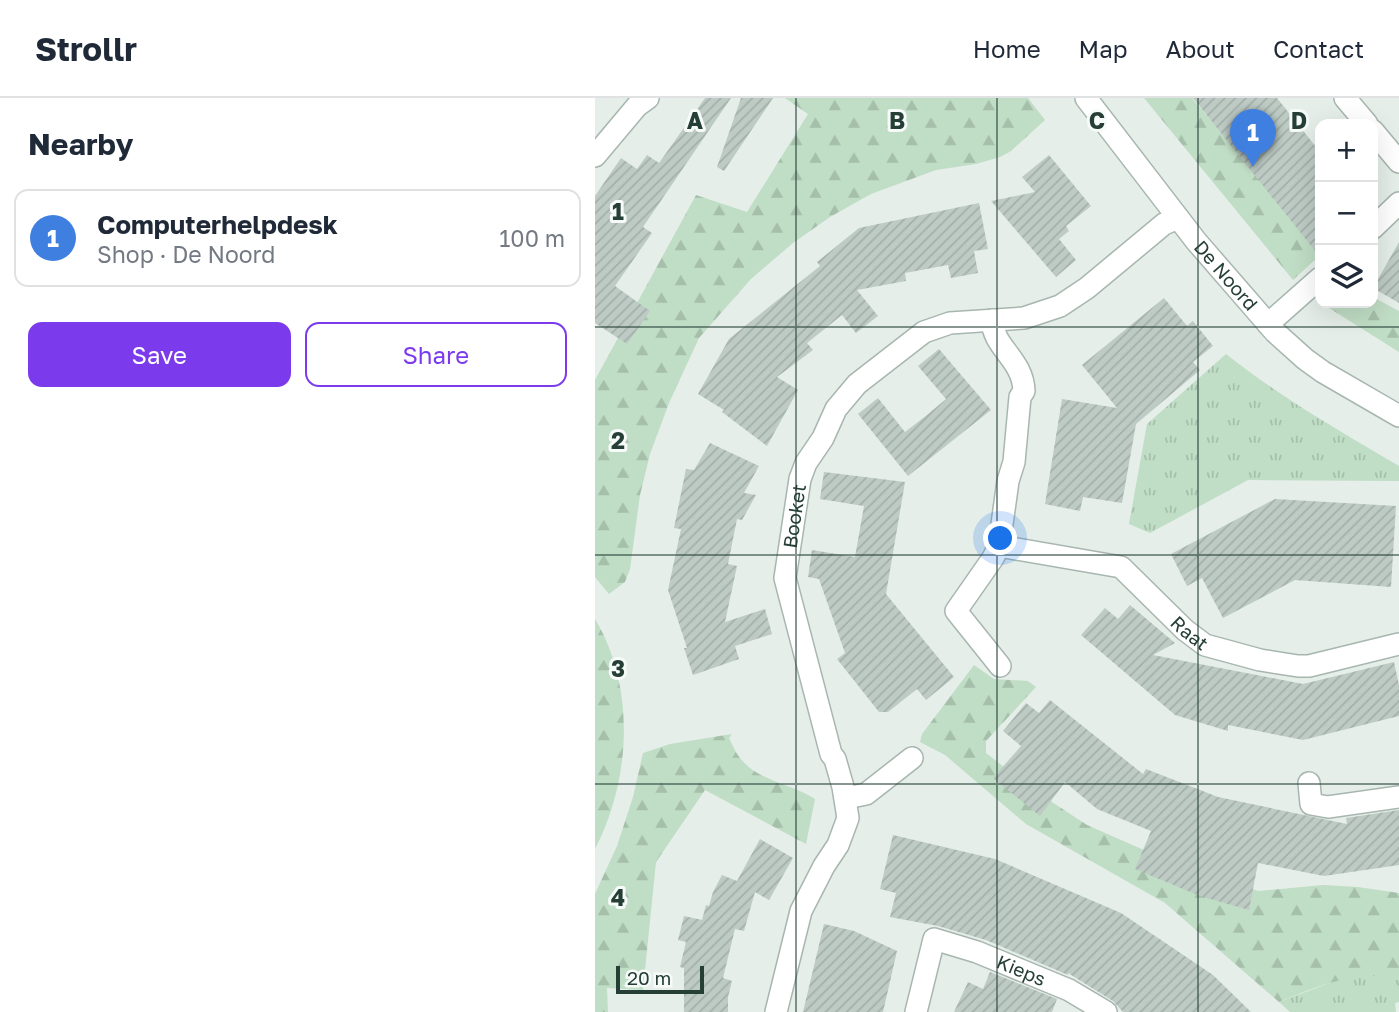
<!DOCTYPE html>
<html lang="en">
<head>
<meta charset="utf-8">
<style>
	:root { --surface:#fff; --page:#f2f2f3; --text:#1f2937; --muted:#747a83; --line:#e0e1e3; --accent:#7c3aed }
	body { margin:0; font-family:"Golos Text",sans-serif; background:var(--page); color:var(--text) }
	.controls { position:absolute; right:21px; top:21px; display:grid; overflow:hidden; border-radius:14px; box-shadow:0 7px 28px #0002 }
	.controls button { width:63px; height:63px; display:grid; place-items:center; padding:0; border:0; border-bottom:2px solid var(--line); background:var(--surface); color:var(--text); font:35px sans-serif }
	.scale { position:absolute; left:21px; bottom:18px; width:88px; box-sizing:border-box; padding-left:7px; border:4px solid #253f36; border-top:0; font-size:19px; line-height:24px; white-space:nowrap; color:#253f36; -webkit-text-stroke:5px #f6faf8; paint-order:stroke }
	.you { position:absolute; left:406px; top:441px; width:24px; height:24px; margin:-18px; border:5px solid #fff; border-radius:50%; background:#1a73e8; box-shadow:0 0 0 10px #1a73e833 }
	.badge { display:grid; place-items:center; width:46px; height:46px; border-radius:50%; background:var(--accent); color:#fff; font-size:23px; font-weight:700 }
	.pin { position:absolute; translate:-50% -58px; filter:drop-shadow(0 2px 4px #0008) }
	.pin::after { content:''; position:absolute; top:37px; width:24px; height:21px; background:inherit; clip-path:polygon(0 0,100% 0,50% 100%) }
	.list { margin:0; padding:0; list-style:none }
	h2 { display:flex; justify-content:space-between; align-items:center; height:91px; margin:0; padding:0 28px; font-size:30px }
	h2 small { font-size:23px; font-weight:400; color:var(--muted) }
	.list li { display:grid; grid-template-columns:46px 1fr auto; gap:21px; align-items:center; box-sizing:border-box; height:98px; margin:0 14px 14px; padding:0 14px; border:2px solid var(--line); border-radius:14px }
	.list b { display:block; font-size:26px; white-space:nowrap }
	.list p { margin:0; font-size:23px; white-space:nowrap; color:var(--muted) }
	.list em { font-size:23px; font-style:normal; color:var(--muted) }
	.actions { display:flex; gap:14px; padding:21px 28px }
	.actions a { flex:1; padding:16px 0; border:2px solid var(--accent); border-radius:14px; text-align:center; font-size:24px; color:var(--accent) }
	.actions .main { background:var(--accent); color:#fff }
	.icon { flex:none; width:38px; height:38px; fill:none; stroke:currentColor; stroke-width:2; stroke-linecap:round; stroke-linejoin:round }
	.map { position:relative; flex:none; width:804px; height:914px; overflow:hidden }
	header { display:flex; align-items:center; gap:42px; box-sizing:border-box; height:98px; padding:0 35px; background:var(--surface); border-bottom:2px solid var(--line) }
	header strong { font-size:33px }
	nav { display:flex; gap:38px; margin-inline-start:auto; font-size:24px }
	main { display:flex }
	aside { flex:1; background:var(--surface) }
	.map>svg:first-child { display:block }
	.grass { fill:url(#grass-tufts) }
	.forest { fill:url(#forest-firs) }
	.building { fill:url(#building-hatch) }
	.lines { fill:none; stroke-linecap:round; stroke-linejoin:round }
	.minor-casing { stroke:#a8b6b0; stroke-width:24 }
	.minor { stroke:#fff; stroke-width:21 }
	.grid { fill:none; stroke:#253f36; stroke-width:2; stroke-opacity:0.55 }
	.labels { text-anchor:middle; stroke-width:6; stroke-linejoin:round; paint-order:stroke }
	.street-label { font-size:19px; fill:#253f36; stroke:#f6faf8 }
	.grid-label { font-size:23px; text-anchor:middle; font-weight:bold; fill:#253f36; stroke:#f6faf8; stroke-width:6; stroke-linejoin:round; paint-order:stroke }
</style>
</head>
<body>
<header>
<strong>Strollr</strong>
<nav><a>Home</a><a>Map</a><a>About</a><a>Contact</a></nav>
</header>
<main>
<aside>
<h2>Nearby<small></small></h2>
<ul class="list">
<li><span class="badge" style="background:#3f7fe0">1</span><div><b>Computerhelpdesk</b><p>Shop · De Noord</p></div><em>100 m</em></li>
</ul>
<div class="actions"><a class="main">Save</a><a>Share</a></div>
</aside>
<div class="map">
<svg width="804" height="914" viewBox="0 0 804 914">
	<defs>
		<pattern id="grass-tufts" width="24" height="20" patternUnits="userSpaceOnUse" patternTransform="scale(1.75)"><rect width="24" height="20" fill="#c0ddc5"/><path d="M3 7l-1-3M5 7V3M7 7l1-3M15 17l-1-3M17 17v-4M19 17l1-3" fill="none" stroke="#a5bfaa"/></pattern>
		<pattern id="forest-firs" width="22" height="20" patternUnits="userSpaceOnUse" patternTransform="scale(1.75)"><rect width="22" height="20" fill="#c0ddc5"/><path d="M5 1l3.5 6h-7zM16 11l3.5 6h-7z" fill="#a5bfaa"/></pattern>
		<pattern id="building-hatch" width="6" height="6" patternUnits="userSpaceOnUse" patternTransform="scale(1.75)"><rect width="6" height="6" fill="#becbc5"/><path d="M-1 1l2-2M0 6l6-6M5 7l2-2" fill="none" stroke="#a3afaa"/></pattern>
	</defs>
	<rect width="100%" height="100%" fill="#e5eee9"/>
	<path class="grass" d="M631 256C685 299 745 333 804 368V383L653 382 555 435 534 426 552 326Z
		M767 877H788L804 881V904L800 905 801 914H695L684 904 748 880Z"/>
	<path class="forest" d="M190 0H433L450 22 416 53 405 59 381 66 341 72 276 96 235 119 198 145 156 181 104 240 74 305 55 356 45 397 35 471 30 484 14 496 0 479V282L101 97 152 114 213 16Z
		M549 0H597L725 153V157L698 182Z
		M778 199 804 213V254L726 205H778Z
		M0 521C41 589 36 682 0 751Z
		M379 567 399 581 433 583 441 589 391 643V655L437 691 492 727 567 760 663 793 728 787 763 789 804 795V881C761 871 724 888 684 904L570 805 431 726 350 657 325 644 327 636Z
		M137 636 134 640C137 646 140 654 145 660 162 683 197 686 220 701L211 746 110 692 61 764 48 892 12 890 13 914H0V796L22 748 38 699 48 655 75 646Z"/>
	<path class="building" d="M110 0H136L48 129 57 135 20 188 55 213 32 246 0 225V98L26 60 42 71 52 57 64 65Z
		M146 0H178L129 73 122 69Z
		M598 0H682L725 54V159Z
		M454 57 496 108 471 128 474 133 464 141 481 162 461 179 396 103 440 94 427 79Z
		M384 105 393 151 379 153 383 175 356 180 353 167 310 175 311 183 262 192 283 218 261 235 247 217 212 245 218 252 182 279 203 292 172 348 127 314 129 312 103 296 134 241 225 168 222 164 264 130Z
		M804 144V205L778 190Z
		M569 200 592 228 598 223 618 248 598 264 605 272 541 326 527 405 488 399 485 413 450 406 467 301 522 310 487 267Z
		M344 251 396 312 313 378 263 316 283 300 310 334 332 317 351 301 323 268Z
		M115 345 164 368 149 395 161 397 147 422 142 421 133 466 142 468 130 524 170 511 177 536 140 548 144 561 98 577 89 550H92L73 492 86 431 79 430 91 371 99 372Z
		M229 374 310 384 291 496 359 579 331 602 322 591 293 614H284L242 561 250 555 224 481 213 479 217 452 260 459 269 408 225 401Z
		M680 401 801 408 796 489 700 482 628 520 607 480 592 488 576 456Z
		M535 507 580 545 558 557 708 586 799 564 804 587V618L708 642 633 627V633L580 617 486 537 510 510 523 521Z
		M455 602 548 676 551 671 623 699 752 726 751 720 804 712V767L729 778 663 765 654 812 605 798 540 771 556 733 502 711 470 684 445 718 398 680 426 648 408 633 431 605 444 615Z
		M298 737 400 761 526 815 618 877 656 914H528L518 903 473 875V877L391 842 343 828 295 819 301 795 285 791Z
		M165 741 198 760 174 802 160 794 149 833 140 831 128 880 137 883 133 899V914H89V870L85 869 91 844 83 842 89 818 107 822 111 807 114 808 118 794 127 777 142 783Z
		M229 826 259 833 302 853 288 914H208Z
		M395 874 462 901 457 914H359L373 884 388 891Z"/>
	<g class="lines">
		<defs>
			<g id="minor">
				<path id="s1" d="M491 0 601 143 680 234 710 261 728 274 804 318"/>
				<path d="M750 0 772 26"/>
				<path d="M778 33 804 64"/>
				<path d="M0 58 42 8 53 0"/>
				<path d="M778 130 804 105"/>
				<path d="M397 222C398 250 428 261 429 293L425 299 419 364 413 383 404 448 398 460 361 513 405 568"/>
				<path d="M673 226 725 180"/>
				<path id="s2" d="M404 448 526 469 590 532 610 547 665 562 703 568H714L804 546"/>
				<path d="M714 685 716 706 733 709 804 699"/>
				<path d="M251 700 271 696 317 660"/>
				<path id="s3" d="M181 914 206 813 229 768 243 747 253 720 248 689 240 661 236 656 190 480 205 381 211 365 228 340 241 311 262 286 329 234 355 225 429 220 465 208 492 190 569 126 583 120"/>
				<path id="s4" d="M321 914 339 841 382 854 474 892 511 914"/>
			</g>
		</defs>
		<use href="#minor" class="minor-casing"/>
		<use href="#minor" class="minor"/>
	</g>
	<path class="grid" d="M201 0V914M402 0V914M603 0V914M0 229H804M0 457H804M0 686H804"/>
	<g class="labels">
		<g class="street-label">
			<text dy="7" stroke="none"><textPath href="#s1" startOffset="226">De Noord</textPath></text>
			<text dy="7" stroke="none"><textPath href="#s3" startOffset="520">Booket</textPath></text>
			<text dy="7" stroke="none"><textPath href="#s2" startOffset="219">Raat</textPath></text>
			<text dy="7" stroke="none"><textPath href="#s4" startOffset="168">Kieps</textPath></text>
		</g>
	</g>
	<g class="grid-label">
		<text x="100" y="31">A</text>
		<text x="302" y="31">B</text>
		<text x="502" y="31">C</text>
		<text x="704" y="31">D</text>
		<text x="23" y="122">1</text>
		<text x="23" y="351">2</text>
		<text x="23" y="579">3</text>
		<text x="23" y="808">4</text>
	</g>
</svg>
<div class="controls">
<button>+</button>
<button>−</button>
<button><svg class="icon" aria-label="layers" viewBox="0 0 24 24"><path d="M12 4l9 5-9 5-9-5zM3 14l9 5 9-5"/></svg></button>
</div>
<div class="scale">20 m</div>
<div class="you"></div>
<div class="pin badge" style="left:658px;top:69px;background:#3f7fe0">1</div>
</div>
</main>
</body>
</html>
